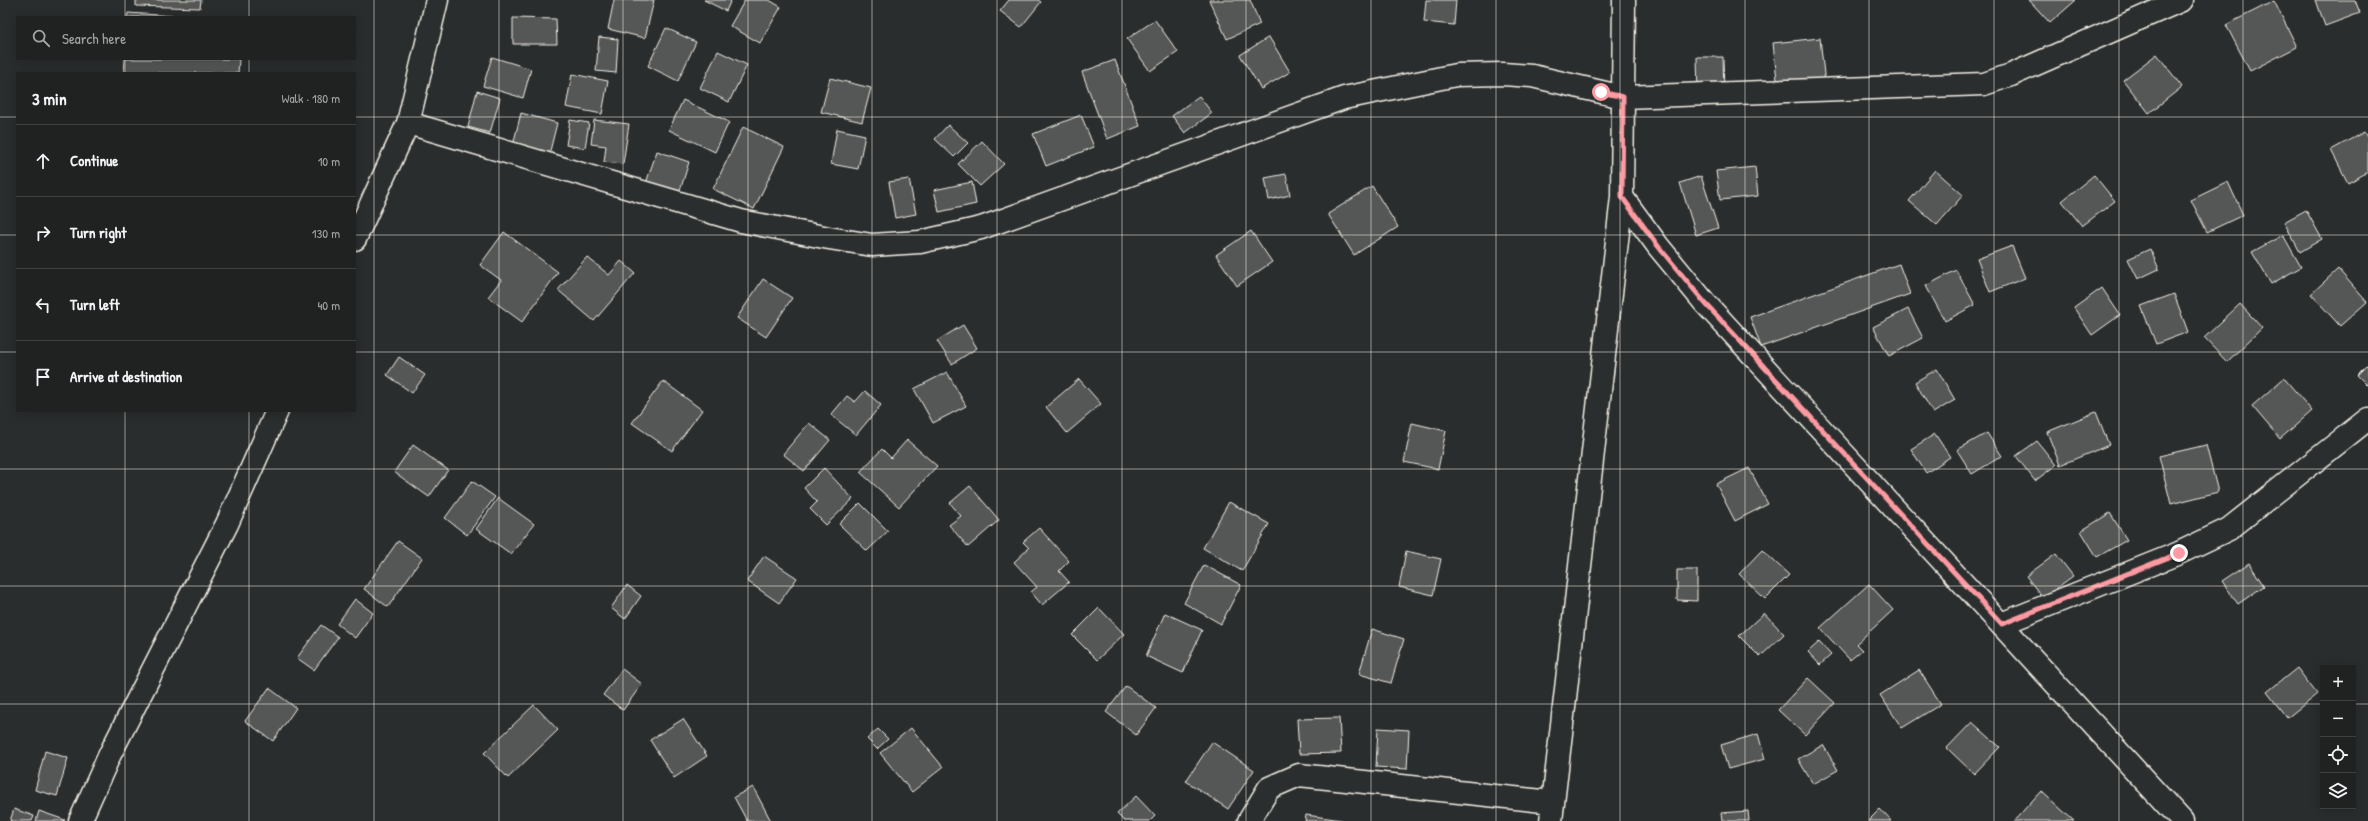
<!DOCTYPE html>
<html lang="en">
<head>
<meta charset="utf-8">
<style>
	:root { --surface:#202222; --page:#2d2f2f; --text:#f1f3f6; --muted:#a2a4a5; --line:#3d3f40 }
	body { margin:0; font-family:"Patrick Hand",sans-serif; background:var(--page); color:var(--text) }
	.controls { position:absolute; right:12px; bottom:12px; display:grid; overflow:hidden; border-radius:0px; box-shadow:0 2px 10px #0003 }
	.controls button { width:36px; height:36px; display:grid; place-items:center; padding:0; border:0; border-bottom:1px solid var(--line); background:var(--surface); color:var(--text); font:20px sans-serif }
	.stop { position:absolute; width:12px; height:12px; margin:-9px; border:3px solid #ff9aa2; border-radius:50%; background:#fff }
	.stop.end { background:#ff9aa2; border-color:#fff; box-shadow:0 1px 4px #0008 }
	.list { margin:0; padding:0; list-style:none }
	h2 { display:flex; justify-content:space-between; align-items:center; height:52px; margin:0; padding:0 16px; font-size:17px }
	h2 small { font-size:13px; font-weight:400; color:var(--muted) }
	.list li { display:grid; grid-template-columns:26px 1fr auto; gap:12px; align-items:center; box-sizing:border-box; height:72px; padding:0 16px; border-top:1px solid var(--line) }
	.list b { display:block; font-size:15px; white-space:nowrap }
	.list em { font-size:13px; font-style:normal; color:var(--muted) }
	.icon { flex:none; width:22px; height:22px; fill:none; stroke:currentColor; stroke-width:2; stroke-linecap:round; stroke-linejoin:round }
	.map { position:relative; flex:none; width:2368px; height:821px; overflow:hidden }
	.search { position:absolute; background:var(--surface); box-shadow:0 2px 10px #0003; left:16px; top:16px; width:340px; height:44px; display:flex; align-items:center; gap:10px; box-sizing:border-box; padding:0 14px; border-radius:0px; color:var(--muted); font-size:15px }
	.panel { position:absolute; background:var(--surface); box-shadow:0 2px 10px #0003; left:16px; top:72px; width:340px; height:340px; border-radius:0px }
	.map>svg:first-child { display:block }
	.building { fill:#555756; stroke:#f4f1e8 }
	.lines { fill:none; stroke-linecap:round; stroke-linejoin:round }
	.street-casing { stroke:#f4f1e8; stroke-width:25 }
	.street { stroke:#2a2d2e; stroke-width:22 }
	.route { stroke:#ff9aa2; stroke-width:5 }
	.grid { fill:none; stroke:#f4f1e8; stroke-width:1; stroke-opacity:0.55 }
</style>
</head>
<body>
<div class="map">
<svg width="2368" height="821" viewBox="0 0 2368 821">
	<rect width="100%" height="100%" fill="#2a2d2e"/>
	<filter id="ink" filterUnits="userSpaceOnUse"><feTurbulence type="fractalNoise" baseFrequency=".025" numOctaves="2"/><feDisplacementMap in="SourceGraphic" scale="8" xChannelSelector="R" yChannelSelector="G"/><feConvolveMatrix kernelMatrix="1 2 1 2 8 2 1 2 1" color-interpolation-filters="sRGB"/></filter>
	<g filter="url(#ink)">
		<path class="building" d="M136 0H201L200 8 136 6Z
			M614 0H654L645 38 608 29Z
			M704 0H731L726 11Z
			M745 0H769L781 7 760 43 730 26Z
			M1009 0H1038L1041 2 1021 27 1000 11Z
			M1209 0H1250L1260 24 1227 39Z
			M1426 0H1456L1454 25 1424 22Z
			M2029 0H2076L2050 23Z
			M2316 0H2355L2360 13 2325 26Z
			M2274 1 2297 47 2250 71 2226 25Z
			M128 13 189 17H127Z
			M513 18 556 19 557 44H513Z
			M1155 20 1178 52 1150 71 1127 39Z
			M666 28 696 42 678 81 648 66Z
			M599 37 618 39 616 73 596 71Z
			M1269 37 1290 72 1261 89 1240 55Z
			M1820 38 1825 83 1778 89 1773 43Z
			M718 51 747 65 729 102 700 88Z
			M2157 54 2182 87 2149 113 2123 80Z
			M492 57 531 69 523 98 483 86Z
			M1697 57H1723L1724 93H1698Z
			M125 59H239L238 73H124Z
			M1115 60 1140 126 1107 139 1082 72Z
			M572 74 608 81 602 114 566 107Z
			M830 78 871 88 862 122 821 112Z
			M477 91 500 98 490 133 468 127Z
			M1199 96 1212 113 1185 133 1172 116Z
			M683 100 729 122 715 152 669 130Z
			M521 113 557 123 549 155 513 145Z
			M1081 115 1094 147 1046 166 1033 134Z
			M570 120 589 123 585 148 566 145Z
			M594 120 629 124 623 164 604 162 606 146 591 144Z
			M948 125 968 143 954 157 935 139Z
			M743 127 784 147 754 209 713 189Z
			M837 129 865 135 858 169 831 164Z
			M2364 132 2368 139V172L2348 183 2331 150Z
			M982 141 1004 164 980 186 958 164Z
			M657 151 689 162 679 194 646 183Z
			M1755 167 1758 196 1720 200 1716 171Z
			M1935 170 1963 195 1937 225 1909 201Z
			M1286 174 1290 195 1269 200 1265 178Z
			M2094 175 2115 201 2082 226 2062 201Z
			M1701 176 1718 228 1696 235 1680 183Z
			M909 179 916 214 895 218 889 182Z
			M972 182 976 204 939 212 934 190Z
			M2228 182 2243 215 2207 232 2191 200Z
			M1372 186 1398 227 1354 255 1328 214Z
			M2306 210 2322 239 2300 252 2284 222Z
			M1251 231 1272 262 1237 286 1216 255Z
			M504 232 558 272 522 322 488 297 501 280 480 265Z
			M2283 235 2301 267 2271 284 2252 252Z
			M2012 246 2025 278 1990 292 1977 259Z
			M2150 249 2159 269 2138 279 2128 259Z
			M587 257 609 275 621 261 635 273 594 321 558 290Z
			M1899 264 1910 294 1761 347 1750 317Z
			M2338 269 2367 302 2340 326 2311 294Z
			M1956 270 1975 305 1945 321 1926 286Z
			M763 279 792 298 766 337 737 318Z
			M2102 288 2120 315 2092 335 2074 308Z
			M2174 294 2188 332 2156 344 2141 306Z
			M2240 304 2262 328 2227 362 2204 338Z
			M1908 309 1923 338 1889 356 1873 327Z
			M963 325 977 348 952 364 937 341Z
			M399 357 425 375 412 393 387 375Z
			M2368 364V386L2357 375Z
			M1937 369 1955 400 1933 413 1915 382Z
			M947 372 966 406 933 423 914 389Z
			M2284 378 2312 411 2280 439 2252 406Z
			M1079 379 1101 404 1067 433 1046 407Z
			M663 381 702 410 672 451 632 423Z
			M865 391 881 405 856 435 831 415 847 396 855 402Z
			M2096 412 2109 445 2060 465 2047 432Z
			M809 423 830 440 804 471 783 454Z
			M1412 423 1446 431 1438 469 1404 462Z
			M1987 433 2002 456 1972 474 1957 450Z
			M1935 434 1950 457 1926 473 1911 449Z
			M907 440 937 466 899 507 860 472 882 449 891 458Z
			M2037 441 2056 465 2035 481 2016 456Z
			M413 445 448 470 429 497 394 472Z
			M2206 445 2218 492 2171 504 2159 456Z
			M824 468 853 499 826 525 810 509 817 502 804 488Z
			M1749 468 1768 504 1735 521 1716 484Z
			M472 481 495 497 467 535 445 518Z
			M970 486 999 520 968 547 949 525 961 516 950 503Z
			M498 498 534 524 511 554 476 529Z
			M1229 502 1269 524 1242 571 1203 548Z
			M860 503 888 531 867 551 839 524Z
			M2110 513 2127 540 2097 557 2081 531Z
			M1039 528 1069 561 1059 571 1069 582 1042 605 1031 592 1037 587 1014 562 1029 548 1023 542Z
			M398 541 422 558 388 607 364 589Z
			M1762 550 1789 575 1765 599 1739 574Z
			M1406 551 1441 559 1433 595 1399 587Z
			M2056 554 2073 576 2043 598 2026 576Z
			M764 556 797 578 779 603 747 581Z
			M2249 563 2264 586 2238 604 2222 581Z
			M1204 565 1241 585 1221 624 1184 603Z
			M1677 570H1697V601L1677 600Z
			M1869 584 1893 610 1856 644 1862 650 1850 660 1820 628Z
			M627 585 641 596 625 619 611 608Z
			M355 599 373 613 355 638 337 624Z
			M1099 608 1124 634 1097 660 1072 635Z
			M1165 613 1202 630 1183 673 1146 656Z
			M1764 613 1784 634 1760 657 1739 636Z
			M321 625 338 637 314 670 297 658Z
			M1372 629 1404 639 1391 683 1359 674Z
			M1819 642 1831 655 1820 665 1808 652Z
			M2297 668 2317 694 2287 718 2267 692Z
			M622 669 642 684 623 710 603 695Z
			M1919 670 1941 704 1902 728 1880 695Z
			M1808 678 1835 703 1805 735 1778 710Z
			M1126 686 1156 708 1136 735 1106 712Z
			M269 688 296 708 273 741 245 721Z
			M534 705 558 730 508 778 484 753Z
			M1339 718 1341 753 1299 754 1297 719Z
			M683 719 707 756 674 778 650 740Z
			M1972 722 2000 747 1974 774 1947 748Z
			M911 728 943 767 912 792 880 753Z
			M1378 728 1409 730 1407 769 1376 767Z
			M878 729 888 739 877 749 867 739Z
			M1758 734 1765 759 1728 769 1721 745Z
			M1212 742 1254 770 1228 809 1186 781Z
			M1823 745 1838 770 1813 784 1798 759Z
			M45 751 68 758 57 796 35 790Z
			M753 787 771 821H747L734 797Z
			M2041 791 2074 821H2014Z
			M1136 796 1155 816 1150 821H1124L1117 814Z
			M14 809 34 816 32 821H10Z
			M1880 809 1891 821H1868Z
			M39 811 65 820 64 821H36Z
			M1748 811 1749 821H1722L1721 813Z
			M1306 815 1342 820 1341 821H1305Z"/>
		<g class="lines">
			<defs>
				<path id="street" d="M408 123 741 221 829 238 872 245 920 242 981 228 1344 98 1456 75 1503 74 1532 76 1623 97 1984 84 2011 75 2182 0
					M1622 197 1658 246 1705 303 2182 821
					M355 239 408 123 437 0
					M2001 624 2179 553 2229 529 2368 419
					M80 821 110 754 227 524 277 411
					M1249 821 1269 788 1299 775 1552 802
					M1551 821 1622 197 1624 0"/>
			</defs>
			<use href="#street" class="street-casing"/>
			<use href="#street" class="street"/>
		</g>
	</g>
	<g class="lines" filter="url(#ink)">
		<path class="route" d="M1601 92 1623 97 1622 197 1658 246 1705 303 2002 624 2179 553"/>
	</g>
	<path class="grid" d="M125 0V17M249 0V17M374 0V821M499 0V821M623 0V821M748 0V821M872 0V821M997 0V821M1122 0V821M1246 0V821M1371 0V821M1496 0V821M1620 0V821M1745 0V821M1869 0V821M1994 0V821M2119 0V821M2243 0V821M125 59V73M249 59V73M0 117H17M355 117H2368M0 235H17M355 235H2368M0 352H17M355 352H2368M125 411V821M249 411V821M0 469H2368M0 586H2368M0 704H2323M2353 704H2368"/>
</svg>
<div class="controls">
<button>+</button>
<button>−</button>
<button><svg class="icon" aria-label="locate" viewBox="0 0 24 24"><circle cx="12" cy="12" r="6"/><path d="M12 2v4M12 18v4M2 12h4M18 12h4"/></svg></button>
<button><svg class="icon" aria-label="layers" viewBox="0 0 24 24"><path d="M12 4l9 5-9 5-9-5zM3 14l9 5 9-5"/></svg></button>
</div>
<div class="stop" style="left:1601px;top:92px"></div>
<div class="stop end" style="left:2179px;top:553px"></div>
<div class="search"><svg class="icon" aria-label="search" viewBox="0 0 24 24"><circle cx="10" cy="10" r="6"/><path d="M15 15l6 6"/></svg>Search here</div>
<section class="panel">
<h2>3 min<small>Walk · 180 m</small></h2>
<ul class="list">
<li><svg class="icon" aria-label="ahead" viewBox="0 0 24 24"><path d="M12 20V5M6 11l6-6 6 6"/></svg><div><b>Continue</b></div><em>10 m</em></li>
<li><svg class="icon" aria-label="right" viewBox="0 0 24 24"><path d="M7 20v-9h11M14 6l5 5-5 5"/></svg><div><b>Turn right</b></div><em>130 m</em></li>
<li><svg class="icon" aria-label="left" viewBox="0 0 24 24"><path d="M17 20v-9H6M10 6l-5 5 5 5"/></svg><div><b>Turn left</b></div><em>40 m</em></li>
<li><svg class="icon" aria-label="arrive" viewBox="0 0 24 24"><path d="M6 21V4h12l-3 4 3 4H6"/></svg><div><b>Arrive at destination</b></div></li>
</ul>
</section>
</div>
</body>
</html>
